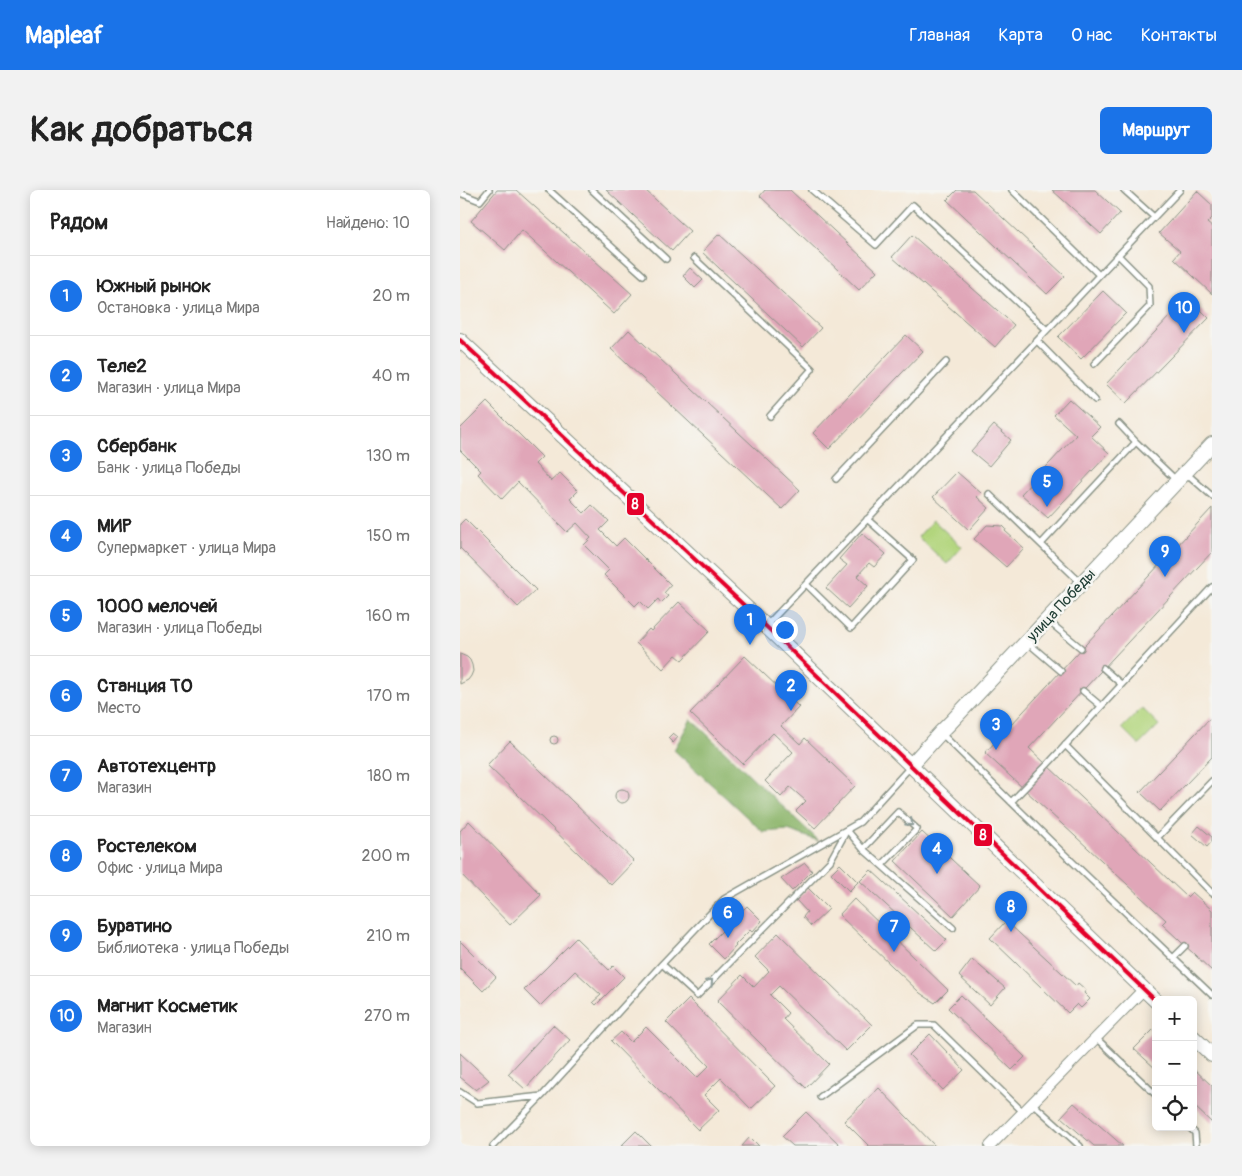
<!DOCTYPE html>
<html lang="ru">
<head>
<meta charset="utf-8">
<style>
	:root { --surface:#fff; --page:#f2f2f2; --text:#222; --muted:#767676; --line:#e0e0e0; --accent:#1a73e8 }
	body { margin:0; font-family:Pangolin,sans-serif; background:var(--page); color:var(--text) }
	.controls { position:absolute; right:15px; bottom:15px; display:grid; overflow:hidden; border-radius:8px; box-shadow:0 2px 12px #0003 }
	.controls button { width:45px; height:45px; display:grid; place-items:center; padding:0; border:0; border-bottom:1px solid var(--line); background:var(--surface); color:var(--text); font:25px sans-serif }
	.you { position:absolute; left:324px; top:439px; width:18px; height:18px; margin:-12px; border:4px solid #fff; border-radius:50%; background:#1a73e8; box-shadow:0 0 0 8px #1a73e833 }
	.badge { display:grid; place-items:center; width:32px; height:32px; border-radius:50%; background:var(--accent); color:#fff; font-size:16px; font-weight:700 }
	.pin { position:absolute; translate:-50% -41px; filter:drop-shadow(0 1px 2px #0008) }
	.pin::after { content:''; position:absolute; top:26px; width:18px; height:15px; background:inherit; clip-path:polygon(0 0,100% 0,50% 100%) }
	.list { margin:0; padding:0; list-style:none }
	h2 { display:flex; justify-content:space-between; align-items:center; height:65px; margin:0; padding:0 20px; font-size:21px }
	h2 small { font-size:16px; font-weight:400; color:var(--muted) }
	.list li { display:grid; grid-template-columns:32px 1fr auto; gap:15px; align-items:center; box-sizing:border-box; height:80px; padding:0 20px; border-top:1px solid var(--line) }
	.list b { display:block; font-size:19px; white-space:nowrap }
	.list p { margin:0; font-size:16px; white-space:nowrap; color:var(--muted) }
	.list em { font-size:16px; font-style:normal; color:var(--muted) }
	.icon { flex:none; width:28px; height:28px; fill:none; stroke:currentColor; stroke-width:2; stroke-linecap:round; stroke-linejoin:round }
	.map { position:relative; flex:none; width:752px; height:956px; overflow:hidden; border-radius:8px }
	header { display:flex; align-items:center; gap:30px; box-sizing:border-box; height:70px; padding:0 25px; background:var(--accent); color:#fff }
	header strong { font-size:24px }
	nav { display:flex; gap:28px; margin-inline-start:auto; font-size:18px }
	.intro { display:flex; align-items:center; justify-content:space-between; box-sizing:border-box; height:120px; padding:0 30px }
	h1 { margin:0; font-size:35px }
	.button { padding:12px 22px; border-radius:8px; background:var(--accent); color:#fff; font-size:18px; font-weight:700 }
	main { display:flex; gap:30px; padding:0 30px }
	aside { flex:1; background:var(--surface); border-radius:8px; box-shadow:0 2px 12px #0003 }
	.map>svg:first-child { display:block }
	.green { fill:#b2d57d; stroke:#688958 }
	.forest { fill:#8db66c; stroke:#567a50 }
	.building { fill:#e0a6b8 }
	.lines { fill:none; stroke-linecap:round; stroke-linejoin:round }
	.lane-casing { stroke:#8a9386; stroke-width:8 }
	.street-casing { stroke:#8a9386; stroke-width:12 }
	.secondary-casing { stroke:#8a9386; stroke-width:16 }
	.lane { stroke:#fff; stroke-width:5 }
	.street { stroke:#fff; stroke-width:10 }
	.secondary { stroke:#fff; stroke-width:14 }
	.bus-1-casing { stroke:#f6f6f2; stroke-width:8 }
	.bus-1 { stroke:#e4002b; stroke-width:4 }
	.oneway { stroke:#8f9e9a }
	.labels { text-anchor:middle; stroke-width:5; stroke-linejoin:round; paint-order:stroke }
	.street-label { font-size:15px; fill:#1f3d34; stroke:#f6f6f2 }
	.line-badge { stroke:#f6f6f2; stroke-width:2 }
	.badge-label { font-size:14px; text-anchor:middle; font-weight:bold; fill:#fff }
</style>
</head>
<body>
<header>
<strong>Mapleaf</strong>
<nav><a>Главная</a><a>Карта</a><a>О нас</a><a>Контакты</a></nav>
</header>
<div class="intro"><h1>Как добраться</h1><a class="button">Маршрут</a></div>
<main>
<aside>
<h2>Рядом<small>Найдено: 10</small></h2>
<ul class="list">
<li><span class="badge">1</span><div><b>Южный рынок</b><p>Остановка · улица Мира</p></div><em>20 m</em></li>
<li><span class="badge">2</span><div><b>Теле2</b><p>Магазин · улица Мира</p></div><em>40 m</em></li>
<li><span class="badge">3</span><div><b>Сбербанк</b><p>Банк · улица Победы</p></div><em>130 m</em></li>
<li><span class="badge">4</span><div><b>МИР</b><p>Супермаркет · улица Мира</p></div><em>150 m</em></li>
<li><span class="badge">5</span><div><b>1000 мелочей</b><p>Магазин · улица Победы</p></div><em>160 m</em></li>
<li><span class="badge">6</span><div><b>Станция ТО</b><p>Место</p></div><em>170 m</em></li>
<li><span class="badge">7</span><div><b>Автотехцентр</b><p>Магазин</p></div><em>180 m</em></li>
<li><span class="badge">8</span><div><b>Ростелеком</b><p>Офис · улица Мира</p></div><em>200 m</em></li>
<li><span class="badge">9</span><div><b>Буратино</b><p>Библиотека · улица Победы</p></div><em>210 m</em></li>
<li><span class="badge">10</span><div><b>Магнит Косметик</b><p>Магазин</p></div><em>270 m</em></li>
</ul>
</aside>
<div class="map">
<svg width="752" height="956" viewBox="0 0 752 956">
	<rect width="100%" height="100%" fill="#f6f6f2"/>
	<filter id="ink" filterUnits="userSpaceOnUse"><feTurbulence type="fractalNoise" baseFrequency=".02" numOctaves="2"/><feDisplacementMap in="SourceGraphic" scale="10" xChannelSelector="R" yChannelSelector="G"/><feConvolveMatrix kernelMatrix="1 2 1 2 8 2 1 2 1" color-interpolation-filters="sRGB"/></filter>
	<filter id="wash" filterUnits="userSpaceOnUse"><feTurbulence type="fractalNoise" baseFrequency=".0096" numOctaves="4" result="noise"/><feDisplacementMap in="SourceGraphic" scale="20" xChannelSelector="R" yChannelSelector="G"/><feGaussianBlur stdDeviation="1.12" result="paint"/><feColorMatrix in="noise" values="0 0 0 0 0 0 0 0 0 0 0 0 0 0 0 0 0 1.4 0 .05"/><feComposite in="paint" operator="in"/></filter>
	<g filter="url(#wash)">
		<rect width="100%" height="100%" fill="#f4e9d8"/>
		<path class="green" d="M473 330 502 357 487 374 458 347Z
			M682 518 699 535 679 555 662 538Z"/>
		<path class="forest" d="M231 529 359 651 328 640 303 642 214 560Z"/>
		<g id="blocks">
			<path class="building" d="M37 0H56L172 104 154 124 62 40 45 60 11 31Z
				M146 0H185L230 41 212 61Z
				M305 0H330L417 81 399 100 300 6Z
				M497 0H513L605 86 587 104 487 10Z
				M592 0H635L660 23 641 44Z
				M737 1 752 15V28L747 33 752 37V104L714 68 720 61 699 43Z
				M259 44 361 138 343 157 242 62Z
				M452 45 554 135 535 157 432 67Z
				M230 78 243 90 235 98 223 86Z
				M643 101 666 123 621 169 598 147Z
				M728 107 749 128 666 213 646 194Z
				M169 140 340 300 322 319 151 159Z
				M446 145 463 161 369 259 353 243Z
				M609 209 640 237 631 246 649 263 588 328 561 304 616 245 594 225Z
				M27 212 82 267 75 274 91 291 100 283 118 301 110 309 124 323 132 315 149 331 140 340 156 356 164 348 211 395 204 403 208 406 201 413 198 409 188 419 180 411 175 416 144 385 149 380 124 355 131 348 117 333 107 342 58 292 42 309 18 284 21 281 0 260V239Z
				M534 235 551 250 529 276 511 261Z
				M497 282 521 303 517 307 529 318 509 340 473 307Z
				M752 318V362L569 558 727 707 732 702 752 720V781L702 734 706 730 525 563Z
				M5 329 76 400 58 417 0 358V334Z
				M527 335 543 336 546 339 545 341 564 358 546 377 514 349Z
				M402 343 426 364 414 377 409 373 397 386 408 396 388 418 366 398 387 375 379 369Z
				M219 412 250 441 222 470 216 465 203 479 176 453 189 439 191 441Z
				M0 464 7 467 10 470 12 475 13 481 11 486 8 490 0 494Z
				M285 466 339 517 321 536 340 554 345 548 395 596 355 638 336 621 346 611 330 597 321 607 305 591 333 562 313 543 283 574 230 523Z
				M752 526V567L700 621 680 602Z
				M213 543 218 547 213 553 208 548Z
				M90 550a4 4 0 1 1 8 0a4 4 0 1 1-8 0Z
				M50 551 174 671 151 695 27 575Z
				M155 606a7 7 0 1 1 14 0a7 7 0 1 1-14 0Z
				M9 631 81 705 50 735 0 683V641Z
				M739 636 752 647V651L747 657 732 644Z
				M462 642 520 696 493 726 435 671Z
				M345 673 352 681 332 701 321 689Z
				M380 674 398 692 389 701 371 683Z
				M411 680 487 750 476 761 400 691Z
				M348 698 369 719 351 736 343 727 347 722 336 710Z
				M394 709 488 800 475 813 460 803 379 725Z
				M287 716 302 731 292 742 290 740 275 755 276 756 264 769 249 754Z
				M546 731 616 796 618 793 626 800 624 803 630 809 621 818 617 814 608 823 530 748Z
				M318 743 412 835 386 861 319 796 310 805 328 823 323 829 369 874 346 898 257 811 282 785 294 797 309 781 295 767Z
				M116 748 149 780 153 776 164 787 136 815 133 812 141 805 115 781 80 816 64 800Z
				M0 751 36 787 23 801 0 778Z
				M512 769 545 798 530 815 499 786Z
				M501 805 565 867 552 880 488 818Z
				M229 809 315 896 291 919 261 888 244 905 259 920 238 940 151 851 161 842 171 852 186 837 237 888 249 876 206 832Z
				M93 835 110 850 65 899 48 884Z
				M693 840 696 842V879L674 859Z
				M470 844 504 880 483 900 449 865Z
				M0 863 29 890 16 900 0 887Z
				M733 878 752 896V933L733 915Z
				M419 898 475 956H409L384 931Z
				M614 913 663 956H634L601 927Z
				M346 922 381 956H333L322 946Z
				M176 941 191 956H161Z
				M290 947 299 956H282Z"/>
		</g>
	</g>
	<g filter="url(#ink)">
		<use href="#blocks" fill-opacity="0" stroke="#8a9386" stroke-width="1"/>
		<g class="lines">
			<defs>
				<path id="lane" d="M89 0 183 85
					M132 0 206 69
					M352 0 416 55 453 15 587 140
					M552 0 639 85
					M664 0 694 27
					M0 3 20 11 29 0
					M234 68 352 179 310 226
					M577 151 635 210
					M634 174 690 116 689 96 658 65
					M659 234 676 252 716 290
					M726 283 752 306
					M376 289 486 172
					M529 304 621 393
					M581 354 676 252
					M346 394 391 438 453 370 407 329
					M587 430 621 458
					M306 436 720 0
					M567 452 601 481
					M643 478 661 494
					M623 501 641 516
					M481 543 600 660 752 805
					M605 555 752 703
					M551 612 587 575 752 397
					M697 648 752 591
					M403 659 438 622 457 639 422 675
					M713 768 725 756
					M202 774 237 806 370 671 387 640 403 659 493 738
					M636 848 696 905
					M0 902 17 913 82 906
					M360 907 458 835H474L563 922
					M572 913 620 956
					M729 937 735 943 736 956
					M33 956 82 906 202 774 264 709 400 632 451 576"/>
				<path id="street" d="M530 956 684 799"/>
				<path id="secondary" d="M0 150 288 419 696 811
					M451 575 481 542 491 532 752 254
					M733 847 752 865"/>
			</defs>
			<use href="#lane" class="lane-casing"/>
			<use href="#street" class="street-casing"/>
			<use href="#secondary" class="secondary-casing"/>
			<use href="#lane" class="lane"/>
			<use href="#street" class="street"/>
			<use href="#secondary" class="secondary"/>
			<defs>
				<path id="bus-1" d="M0 150 288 419 696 811"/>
			</defs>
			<use href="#bus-1" class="bus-1-casing"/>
			<use href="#bus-1" class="bus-1"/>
		</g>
		<defs><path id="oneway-chevron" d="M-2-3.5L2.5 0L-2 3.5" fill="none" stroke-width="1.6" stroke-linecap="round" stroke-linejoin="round" transform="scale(1.25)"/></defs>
		<g class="oneway">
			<use href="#oneway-chevron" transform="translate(450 633) rotate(43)"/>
			<use href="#oneway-chevron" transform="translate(250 792) rotate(-46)"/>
		</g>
	</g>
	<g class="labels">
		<g class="street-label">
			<text transform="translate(601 415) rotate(-47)" y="5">улица Победы</text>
		</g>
	</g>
	<g class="line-badge">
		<rect x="166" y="302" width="19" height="24" rx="5" fill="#e4002b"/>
		<rect x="513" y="633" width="20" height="24" rx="5" fill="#e4002b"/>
	</g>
	<g class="badge-label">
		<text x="175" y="319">8</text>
		<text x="523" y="650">8</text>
	</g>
</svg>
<div class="controls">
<button>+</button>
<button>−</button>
<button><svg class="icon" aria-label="locate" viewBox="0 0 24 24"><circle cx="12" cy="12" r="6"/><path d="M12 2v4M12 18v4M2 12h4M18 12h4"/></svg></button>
</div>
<div class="you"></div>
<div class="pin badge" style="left:290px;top:455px">1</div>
<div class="pin badge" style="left:331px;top:521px">2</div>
<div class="pin badge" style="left:536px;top:560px">3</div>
<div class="pin badge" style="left:477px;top:684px">4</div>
<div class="pin badge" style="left:587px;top:317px">5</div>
<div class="pin badge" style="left:268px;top:748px">6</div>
<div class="pin badge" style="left:434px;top:762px">7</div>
<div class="pin badge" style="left:551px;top:742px">8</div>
<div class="pin badge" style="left:705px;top:387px">9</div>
<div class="pin badge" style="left:724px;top:143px">10</div>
</div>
</main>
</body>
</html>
